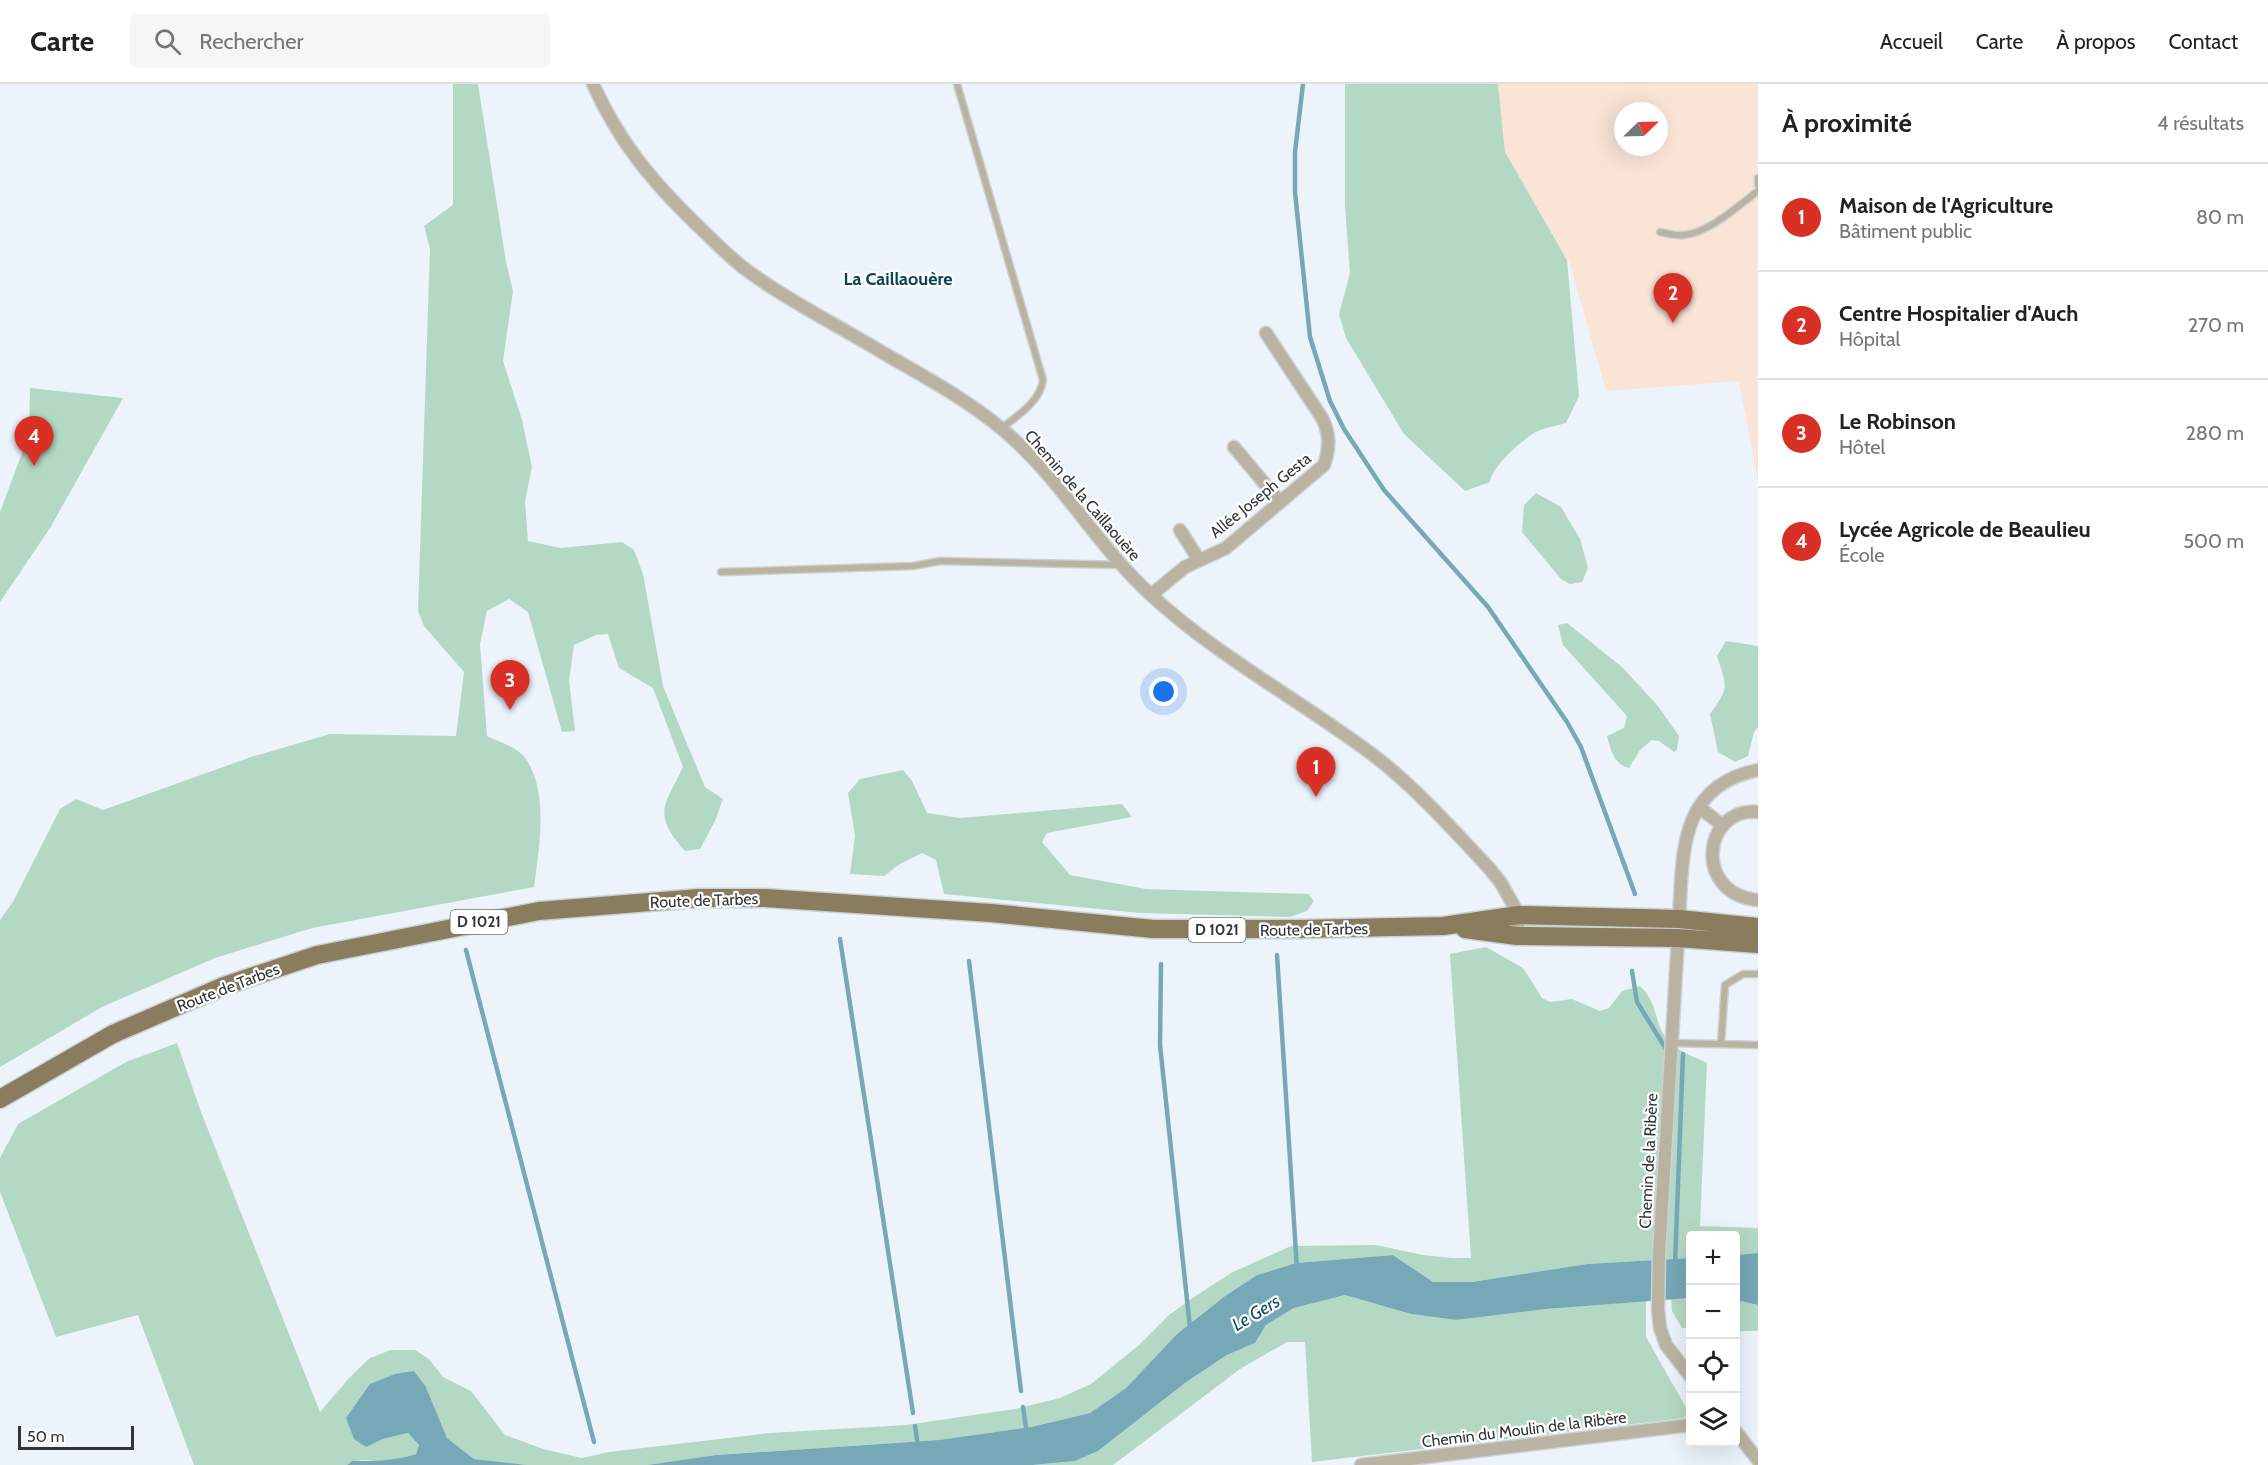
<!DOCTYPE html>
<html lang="fr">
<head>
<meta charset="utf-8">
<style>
	:root { --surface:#fff; --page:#f6f6f6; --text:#222; --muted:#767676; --line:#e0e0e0; --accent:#d93025 }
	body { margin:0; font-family:Cabin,sans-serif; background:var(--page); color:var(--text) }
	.controls { position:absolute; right:18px; bottom:18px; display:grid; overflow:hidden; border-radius:6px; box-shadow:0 6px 24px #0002 }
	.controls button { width:54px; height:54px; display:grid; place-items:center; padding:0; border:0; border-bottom:2px solid var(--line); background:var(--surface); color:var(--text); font:30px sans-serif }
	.compass { position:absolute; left:1614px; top:18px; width:54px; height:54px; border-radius:50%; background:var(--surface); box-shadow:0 6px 24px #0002; rotate:67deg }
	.scale { position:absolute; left:18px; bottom:15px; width:116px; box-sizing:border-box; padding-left:6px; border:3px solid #323436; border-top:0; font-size:16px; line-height:21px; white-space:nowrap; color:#323436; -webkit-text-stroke:4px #fff; paint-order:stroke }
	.you { position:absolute; left:1164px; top:608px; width:21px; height:21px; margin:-15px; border:4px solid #fff; border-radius:50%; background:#1a73e8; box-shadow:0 0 0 9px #1a73e833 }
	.badge { display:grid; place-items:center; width:39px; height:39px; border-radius:50%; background:var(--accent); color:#fff; font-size:20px; font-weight:700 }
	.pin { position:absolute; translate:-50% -50px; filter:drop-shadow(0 2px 3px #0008) }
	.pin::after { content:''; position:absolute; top:32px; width:21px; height:18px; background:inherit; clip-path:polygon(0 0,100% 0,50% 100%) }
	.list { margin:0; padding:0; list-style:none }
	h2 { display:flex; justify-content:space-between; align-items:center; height:78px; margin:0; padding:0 24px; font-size:26px }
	h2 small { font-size:20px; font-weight:400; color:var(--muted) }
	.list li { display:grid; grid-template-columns:39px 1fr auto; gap:18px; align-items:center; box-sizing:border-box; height:108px; padding:0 24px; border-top:2px solid var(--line) }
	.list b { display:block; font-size:22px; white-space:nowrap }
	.list p { margin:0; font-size:20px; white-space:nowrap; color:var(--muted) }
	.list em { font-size:20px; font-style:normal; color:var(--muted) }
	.icon { flex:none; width:33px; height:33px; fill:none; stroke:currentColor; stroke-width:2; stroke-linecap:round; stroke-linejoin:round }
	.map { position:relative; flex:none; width:1758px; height:1381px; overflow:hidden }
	header { display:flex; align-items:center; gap:36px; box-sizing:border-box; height:84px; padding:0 30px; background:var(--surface); border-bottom:2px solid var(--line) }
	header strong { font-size:28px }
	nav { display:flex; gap:33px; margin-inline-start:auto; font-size:21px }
	.search { width:420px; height:54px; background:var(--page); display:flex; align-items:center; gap:15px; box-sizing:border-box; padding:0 21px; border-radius:6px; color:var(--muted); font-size:22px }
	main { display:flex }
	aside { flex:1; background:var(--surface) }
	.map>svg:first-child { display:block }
	.medical { fill:#f9e4d6; fill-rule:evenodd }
	.green { fill:#b3d9c4 }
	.water { fill:#76a8b8 }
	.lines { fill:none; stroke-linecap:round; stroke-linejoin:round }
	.stream { stroke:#76a8b8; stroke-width:4.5 }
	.service-casing { stroke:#cbd1d7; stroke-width:9 }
	.minor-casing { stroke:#cbd1d7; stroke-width:15 }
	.primary-casing { stroke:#cbd1d7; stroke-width:21 }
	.service { stroke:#bab3a1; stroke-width:6 }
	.minor { stroke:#bab3a1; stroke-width:12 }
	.primary { stroke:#8a7d5d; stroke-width:18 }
	.labels { text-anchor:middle; stroke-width:4.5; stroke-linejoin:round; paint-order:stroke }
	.shield { fill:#fff; stroke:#707172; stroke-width:1.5 }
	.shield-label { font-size:15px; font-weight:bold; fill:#323436 }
	.street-label { font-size:16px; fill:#323436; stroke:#fff }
	.neighbourhood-label { font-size:18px; font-weight:bold; fill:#094651; stroke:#fff }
	.water-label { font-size:18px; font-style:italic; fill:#085162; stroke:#fff }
</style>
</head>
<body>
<header>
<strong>Carte</strong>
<div class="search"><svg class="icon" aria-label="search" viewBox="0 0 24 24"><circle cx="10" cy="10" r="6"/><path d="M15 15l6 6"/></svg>Rechercher</div>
<nav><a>Accueil</a><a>Carte</a><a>À propos</a><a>Contact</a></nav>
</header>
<main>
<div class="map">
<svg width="1758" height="1381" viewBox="0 0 1758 1381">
	<rect width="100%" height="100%" fill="#edf3fa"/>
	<path class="medical" d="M1498 0H1758V398L1739 297 1606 307 1570 180 1505 68ZM1623 27H1659V63H1623Z"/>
	<path class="green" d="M453 0H478L506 178 513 207 503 277 522 336 532 383 525 417 528 457 561 464 622 458 634 466 643 490 663 602 705 703 723 715 715 737 700 765 685 767C652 729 664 723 683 683L653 604 619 584 608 550 596 551 574 561 569 597 575 647 562 648 528 528 509 515 487 527 480 560 487 652C499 658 518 663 526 675 549 709 539 765 534 803L312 844 215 874 102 923 0 983V836L14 816 60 725 76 715 103 726 251 673 330 650 456 652 464 588 424 542 418 527 430 165 424 142 453 121Z
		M1345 0H1498L1505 68 1567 176 1579 312 1566 339C1556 342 1543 344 1534 349 1520 358 1492 382 1490 398L1465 407 1404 350 1346 254 1339 230 1350 189 1345 122Z
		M30 304 123 314 50 444 0 518V428L29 350Z
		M1536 409 1561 423 1580 455 1588 484 1582 498 1570 500 1561 495 1522 448 1524 421Z
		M1567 539 1622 583 1658 622 1679 652 1677 666 1674 668 1659 657 1652 656 1640 666 1629 684C1613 680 1611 666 1607 652L1624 644 1627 632 1563 561 1558 541Z
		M1726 557 1758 562V643L1754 648 1748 672 1735 678 1718 668 1710 630C1730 602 1727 604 1717 572Z
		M903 686 912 697 927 729 960 734 1122 720 1132 733 1047 749 1042 758 1070 791 1146 805 1308 810 1314 817 1307 827 1290 833 1141 829 944 810 936 776 922 769 900 780 884 792 850 790 855 751 848 709 860 695Z
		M1486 863 1523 884 1542 914 1550 918 1572 915 1600 927 1609 924 1622 907 1640 902C1658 918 1654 940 1667 955 1676 967 1695 973 1707 979L1700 1142 1758 1144V1169L1736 1171V1152H1690V1174L1587 1180 1472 1198H1433L1393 1171 1296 1179 1257 1191 1225 1212 1177 1250 1126 1304 1090 1329 1031 1343 939 1356 716 1371 647 1381H527L474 1375 447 1354 426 1303 357 1320 346 1335 365 1363 383 1355 408 1349 419 1361 416 1370C404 1374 392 1376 379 1377 368 1377 356 1374 347 1381H194L138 1231 56 1253 0 1108V1074L18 1040 126 978 177 959 201 1028 320 1328 350 1293 370 1274 391 1266H415L429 1275 443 1293 471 1307 505 1351 543 1365 582 1374 609 1368 770 1349 906 1341 1015 1325 1060 1314 1091 1300 1139 1261 1169 1231 1191 1215 1231 1189 1291 1162 1376 1161 1423 1171 1452 1174H1471L1450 870Z
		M1345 1211 1411 1230 1456 1236 1546 1225 1646 1217V1253L1688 1327 1684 1334 1312 1378 1305 1258H1287L1240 1285 1113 1381H1033L1075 1377 1098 1367 1185 1299 1227 1271 1255 1259 1266 1241 1294 1224Z
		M1690 1214V1244H1682L1672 1227 1671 1215Z
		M1736 1216 1758 1221V1247H1736Z"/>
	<path class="water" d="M1758 1169V1221L1736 1216V1171Z
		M1393 1171 1433 1198H1472L1587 1180 1690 1174V1214L1546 1225 1456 1236 1411 1230 1345 1211 1294 1224 1266 1241 1255 1259 1227 1271 1185 1299 1098 1367 1075 1377 1033 1381H647L716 1371 939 1356 1031 1343 1090 1329 1126 1304 1177 1250 1225 1212 1257 1191 1296 1179Z
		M414 1287 426 1303 447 1354 474 1375 527 1381H347L352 1377C374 1377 395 1377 416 1370L419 1361 408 1349 383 1355 366 1363 354 1355 346 1334 370 1300 395 1290Z"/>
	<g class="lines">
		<path class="stream" d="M1303 0 1295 68V108L1310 253 1330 317 1344 345 1384 406 1488 523 1567 638 1581 663 1635 810
			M840 855 913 1329
			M466 866 594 1358
			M1277 871 1297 1185
			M969 877 1021 1307
			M1161 880 1160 961 1190 1244
			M1632 887 1637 918 1666 965
			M1675 1180 1683 970
			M1023 1323 1027 1350
			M915 1342 918 1363"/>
		<defs>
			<path id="service" d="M957 0 1043 296C1040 318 1018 331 1002 344
				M1758 94V101
				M1660 148C1668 150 1676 152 1684 151 1709 149 1739 121 1758 107
				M721 488 913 482 940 477 1121 481
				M1672 959 1758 961
				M1721 960 1725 901 1743 890H1758"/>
			<path id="minor" d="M593 0C619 58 651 96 696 140 712 155 728 172 745 185 787 216 835 240 880 267 921 291 965 314 1002 345 1060 393 1096 461 1151 511 1219 574 1304 618 1377 674 1418 706 1453 746 1489 784L1501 799 1519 831 1517 852
				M1234 363 1280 418
				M1180 446 1199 476
				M1151 511 1185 483 1226 464 1324 381C1330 363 1330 350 1322 334L1266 249
				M1699 723 1722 741
				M1758 728C1702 723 1693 811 1758 816
				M1679 835C1683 770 1678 702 1758 686
				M1678 854 1659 1170 1658 1225 1660 1244 1666 1261 1690 1292
				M1736 1348 1758 1376
				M1361 1381 1690 1341"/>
			<path id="primary" d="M1465 845 1517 852 1678 854 1758 860
				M0 1015 113 950 224 902 317 871 539 827 699 814H765L991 829 1153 845H1297L1443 842 1519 831 1679 835 1758 843"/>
		</defs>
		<use href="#service" class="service-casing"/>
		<use href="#minor" class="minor-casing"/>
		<use href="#primary" class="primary-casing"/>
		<use href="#service" class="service"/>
		<use href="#minor" class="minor"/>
		<use href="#primary" class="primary"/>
	</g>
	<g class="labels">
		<g class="shield">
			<rect x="450.5" y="826" width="57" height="24" rx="4.5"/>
			<rect x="1188.5" y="834" width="57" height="24" rx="4.5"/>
		</g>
		<g class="shield-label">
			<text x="479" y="843">D 1021</text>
			<text x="1217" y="851">D 1021</text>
		</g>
		<g class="street-label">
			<text transform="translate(1083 411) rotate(49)" y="6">Chemin de la Caillaouère</text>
			<text transform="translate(1260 411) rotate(-39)" y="6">Allée Joseph Gesta</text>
			<text transform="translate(704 816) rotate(-2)" y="6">Route de Tarbes</text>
			<text transform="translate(1314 845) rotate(-1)" y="6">Route de Tarbes</text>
			<text transform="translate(228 903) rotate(-21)" y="6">Route de Tarbes</text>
			<text transform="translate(1648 1077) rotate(-87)" y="6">Chemin de la Ribère</text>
			<text transform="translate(1524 1345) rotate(-7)" y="6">Chemin du Moulin de la Ribère</text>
		</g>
		<g class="neighbourhood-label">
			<text x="898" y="201">La Caillaouère</text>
		</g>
		<g class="water-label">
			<text transform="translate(1256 1229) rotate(-31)" y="6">Le Gers</text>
		</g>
	</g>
</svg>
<div class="controls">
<button>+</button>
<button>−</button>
<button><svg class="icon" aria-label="locate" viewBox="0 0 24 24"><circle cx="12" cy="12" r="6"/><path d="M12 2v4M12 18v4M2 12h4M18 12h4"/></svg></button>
<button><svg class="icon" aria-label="layers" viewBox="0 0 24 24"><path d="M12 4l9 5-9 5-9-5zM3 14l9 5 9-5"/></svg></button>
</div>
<svg class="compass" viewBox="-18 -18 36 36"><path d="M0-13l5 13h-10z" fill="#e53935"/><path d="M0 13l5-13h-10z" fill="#767676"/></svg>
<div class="scale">50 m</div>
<div class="you"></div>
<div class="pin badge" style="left:1316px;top:713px">1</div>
<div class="pin badge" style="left:1673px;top:239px">2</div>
<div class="pin badge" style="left:510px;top:626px">3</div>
<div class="pin badge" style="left:34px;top:382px">4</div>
</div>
<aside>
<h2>À proximité<small>4 résultats</small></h2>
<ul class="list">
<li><span class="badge">1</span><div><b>Maison de l'Agriculture</b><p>Bâtiment public</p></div><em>80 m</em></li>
<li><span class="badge">2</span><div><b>Centre Hospitalier d'Auch</b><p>Hôpital</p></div><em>270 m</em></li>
<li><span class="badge">3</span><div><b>Le Robinson</b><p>Hôtel</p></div><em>280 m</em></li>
<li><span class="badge">4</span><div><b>Lycée Agricole de Beaulieu</b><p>École</p></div><em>500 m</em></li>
</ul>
</aside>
</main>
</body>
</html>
